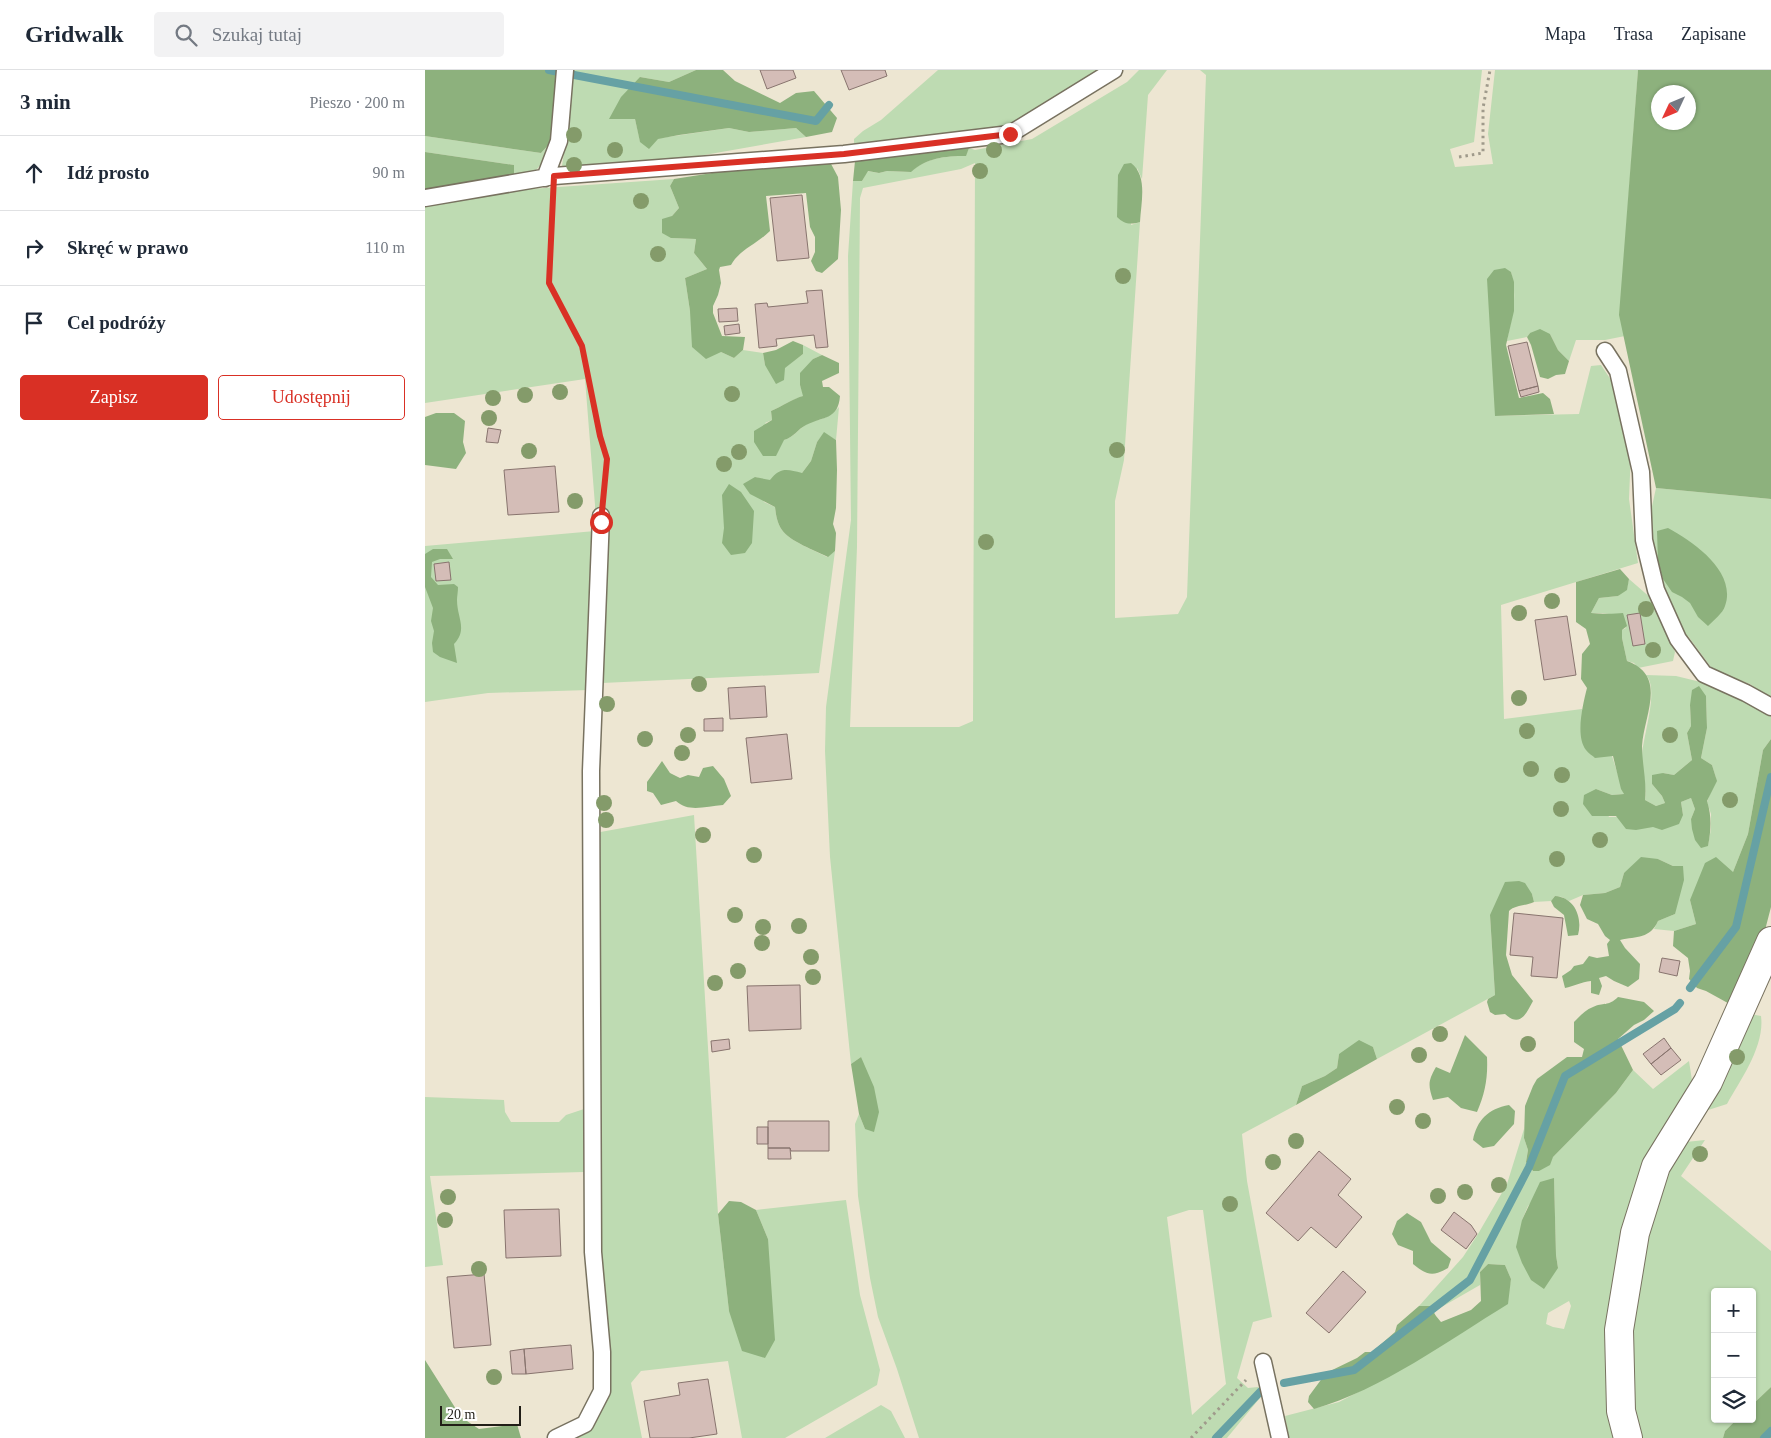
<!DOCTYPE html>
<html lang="pl">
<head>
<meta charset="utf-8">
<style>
	:root { --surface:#fff; --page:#f2f2f3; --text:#1f2937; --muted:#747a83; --line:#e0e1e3; --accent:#d93025 }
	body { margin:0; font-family:Georgia,serif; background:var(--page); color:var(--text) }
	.controls { position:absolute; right:15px; bottom:15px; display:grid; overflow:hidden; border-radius:5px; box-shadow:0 1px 4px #0004 }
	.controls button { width:45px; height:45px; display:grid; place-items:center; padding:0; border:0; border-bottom:1px solid var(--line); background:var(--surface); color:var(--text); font:25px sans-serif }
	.compass { position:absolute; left:1226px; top:15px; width:45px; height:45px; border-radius:50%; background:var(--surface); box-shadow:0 1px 4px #0004; rotate:226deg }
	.scale { position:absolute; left:15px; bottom:12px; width:81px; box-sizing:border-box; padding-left:5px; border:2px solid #211e17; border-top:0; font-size:14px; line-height:18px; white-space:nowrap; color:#211e17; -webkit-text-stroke:4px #fff; paint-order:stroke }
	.stop { position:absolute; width:15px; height:15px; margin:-11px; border:4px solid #d93025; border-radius:50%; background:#fff }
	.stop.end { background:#d93025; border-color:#fff; box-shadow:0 1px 5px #0008 }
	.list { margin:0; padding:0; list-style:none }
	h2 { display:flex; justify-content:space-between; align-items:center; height:65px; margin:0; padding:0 20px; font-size:21px }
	h2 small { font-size:16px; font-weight:400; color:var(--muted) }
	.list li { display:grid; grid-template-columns:32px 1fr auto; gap:15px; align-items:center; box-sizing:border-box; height:75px; padding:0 20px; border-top:1px solid var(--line) }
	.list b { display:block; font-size:19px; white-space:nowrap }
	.list em { font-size:16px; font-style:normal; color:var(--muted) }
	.actions { display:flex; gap:10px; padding:15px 20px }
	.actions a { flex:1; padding:11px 0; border:1px solid var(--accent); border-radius:5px; text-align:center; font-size:18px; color:var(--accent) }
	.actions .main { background:var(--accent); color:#fff }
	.icon { flex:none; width:28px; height:28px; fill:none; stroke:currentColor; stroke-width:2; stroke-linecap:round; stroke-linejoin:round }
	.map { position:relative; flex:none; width:1346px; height:1368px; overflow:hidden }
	header { display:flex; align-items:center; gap:30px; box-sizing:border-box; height:70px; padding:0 25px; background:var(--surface); border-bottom:1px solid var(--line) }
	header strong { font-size:24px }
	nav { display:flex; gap:28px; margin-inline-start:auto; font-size:18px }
	.search { width:350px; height:45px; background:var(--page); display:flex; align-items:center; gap:12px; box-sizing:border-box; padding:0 18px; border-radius:5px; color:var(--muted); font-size:19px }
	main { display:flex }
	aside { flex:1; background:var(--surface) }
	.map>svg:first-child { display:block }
	.green { fill:#bedbb2; fill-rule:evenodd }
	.forest { fill:#8db17d; fill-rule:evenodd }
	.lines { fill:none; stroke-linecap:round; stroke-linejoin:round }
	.stream { stroke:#66a1a4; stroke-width:8 }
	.building { fill:#d4bdb7; stroke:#88746e }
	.lane-casing { stroke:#787260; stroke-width:19 }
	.street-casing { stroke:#787260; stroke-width:30 }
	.path { stroke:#9f9a8b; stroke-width:3; stroke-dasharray:2.5 4; stroke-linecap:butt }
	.lane { stroke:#fff; stroke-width:16 }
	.street { stroke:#fff; stroke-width:28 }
	.tree { fill:#849b6a }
	.route { stroke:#d93025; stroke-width:6 }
</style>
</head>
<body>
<header>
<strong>Gridwalk</strong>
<div class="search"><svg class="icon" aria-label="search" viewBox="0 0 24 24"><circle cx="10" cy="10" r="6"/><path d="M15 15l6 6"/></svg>Szukaj tutaj</div>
<nav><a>Mapa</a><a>Trasa</a><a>Zapisane</a></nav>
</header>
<main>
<aside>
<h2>3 min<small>Pieszo · 200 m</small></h2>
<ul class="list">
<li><svg class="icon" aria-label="ahead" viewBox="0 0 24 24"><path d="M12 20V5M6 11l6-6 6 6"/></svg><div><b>Idź prosto</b></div><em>90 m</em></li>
<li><svg class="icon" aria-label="right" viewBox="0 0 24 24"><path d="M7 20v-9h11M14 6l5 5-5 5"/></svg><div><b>Skręć w prawo</b></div><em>110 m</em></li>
<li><svg class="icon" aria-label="arrive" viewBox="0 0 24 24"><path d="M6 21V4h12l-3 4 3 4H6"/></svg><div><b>Cel podróży</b></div></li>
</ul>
<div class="actions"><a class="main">Zapisz</a><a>Udostępnij</a></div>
</aside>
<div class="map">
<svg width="1346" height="1368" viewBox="0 0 1346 1368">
	<rect width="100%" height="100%" fill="#ede6d2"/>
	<path class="green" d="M146 0H271L244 12 215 7 210 49 215 71 304 58 324 62 371 58 381 67 234 93 136 103 141 68Z
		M513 0H684L586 58 429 75V69L438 61 456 50Z
		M714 0H742L723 25 717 109 712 98 706 155 715 152 699 390 690 431V548L753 544 762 527 781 5 775 0H1057L1049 72 1025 79 1030 97 1068 94 1063 64 1070 0H1213L1195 245 1200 266 1180 270H1151L1144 291 1133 280 1125 264 1105 263 1102 267 1082 271C1087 245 1093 228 1086 202L1071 346 1154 344 1166 296 1176 295 1190 316 1206 381 1204 429 1213 493 1076 535 1079 649 1157 639 1156 663 1187 686 1199 724 1187 725 1171 719 1184 747 1258 745 1256 732 1266 728 1270 739 1266 749 1283 775 1286 759V744L1282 732 1291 708 1287 695 1276 688 1282 658 1281 626 1265 635 1266 656 1262 663 1267 690 1249 705 1238 703 1227 714 1237 726 1240 733 1231 736 1220 730C1222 715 1217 703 1217 688 1217 667 1235 620 1221 605L1251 606 1292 616 1346 644V669L1338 680 1323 764 1308 802 1265 830 1271 854 1249 861 1229 859 1233 851 1250 844 1248 796 1233 789 1199 803 1195 817 1180 823 1158 825 1144 831 1137 827 1130 826 1126 831 1109 832 1107 824 1065 845 1070 925 952 989 948 977 914 984 912 998 900 1006 877 1016 871 1035 817 1064 822 1111 847 1247 828 1252 812 1308 823 1318 833 1317 839 1323 802 1368H494L472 1299 453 1247 445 1208 433 1126 430 1054 434 1044 440 1059 436 987 426 994 405 787 400 681 401 637 426 450 423 186 428 111H437L442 101 454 103 462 101 485 102C502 88 519 86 540 86L544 78 550 80 607 69 702 12ZM550 93 548 651 534 657H425L432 477 435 128 438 118 536 99ZM764 1140H778L801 1314 767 1345 742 1147Z
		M0 66 116 83 128 70 122 87 107 105 89 106V95L0 82Z
		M249 109 245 116 254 138 247 146 246 168 271 169 269 183 282 199 260 208 265 241 296 282 309 288 318 280 338 283 340 295 359 298 378 284V275L397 285 388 289 375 315 379 326C367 329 358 336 346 341L347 350 340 353 359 370C368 367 371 362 379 356 391 347 400 353 414 337L411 370 399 363 392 372 386 391 377 403 345 411 330 407 339 432 350 437C351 445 352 453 357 460 364 471 391 481 402 487L410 481 394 603 177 613 170 763 269 745 293 1144 304 1241 343 1169 331 1140 421 1130 435 1225 455 1300 452 1315 360 1368H317L303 1291 216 1301 206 1313 217 1368H152L172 1350 181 1322 161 1147 159 1102 5 1106 18 1195 0 1197V1027L79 1030 80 1042 86 1052H134L141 1045 159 1039V774L164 620 63 623 0 632V476L170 461V435L160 309 0 333V132L74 121Z
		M1231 418 1346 429V629L1325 614 1288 600 1263 566H1257L1228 497 1224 450Z
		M1204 509 1227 529 1250 582 1248 591 1213 598 1209 593 1202 591 1197 568V560L1201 558C1185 541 1187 544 1166 543L1174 528 1193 526 1202 518Z
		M1325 944 1336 946C1340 976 1316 1009 1302 1034L1280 1041Z
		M1264 991 1268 1017 1224 1092 1197 1368H864L860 1346 914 1332 979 1298 1083 1226 1086 1209 1080 1195 1063 1194 1055 1202V1215L1008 1242 1005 1236H994L1038 1187 1053 1164 1082 1114 1099 1059V1068L1103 1080 1101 1092 1108 1101H1114L1191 1023 1208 1000 1228 1019ZM1129 1109 1131 1185 1133 1198 1097 1150 1103 1136ZM1144 1231 1146 1236 1139 1259 1128 1257 1121 1254 1123 1243Z
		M1280 1070 1256 1106 1346 1181V1317L1327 1335V1222H1290V1349H1312L1300 1361 1298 1368H1212L1201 1287 1222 1142 1244 1098 1261 1072Z
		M456 1335 466 1341 480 1368H400Z"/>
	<path class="forest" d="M0 0H133L131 8 128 70 116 83 0 66Z
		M271 0H298L310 11 355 33 371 23 389 21 412 48 407 62 381 67 371 58 324 62 304 58 254 65 233 69 224 79 215 72 210 49H184L196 27 215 7 244 12Z
		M1213 0H1346V429L1231 418 1194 245ZM1234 22H1264V52H1234Z
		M544 78 541 86C519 86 502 88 486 102L462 101 454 103 443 101 437 111H428L430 91Z
		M0 82 89 95V106L0 120Z
		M405 92 413 107 416 140 413 189 397 203 391 201 386 191 390 182V167L385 157 381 123 341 126 345 161C332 174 314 180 306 195L295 197 294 200 296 213 293 225 288 236V243L297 266 320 267 318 280 309 288 296 282 281 289 267 277 265 241 260 208 282 199 269 183 271 169 246 168 237 163V149L247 146 254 138 245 116 249 109 319 98Z
		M706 93C723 106 716 132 715 152 705 155 699 154 692 147L693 105 699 94Z
		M1080 198 1086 202 1089 212V241L1081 275 1094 328 1118 323 1125 329 1129 344 1070 346 1062 209 1069 200Z
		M1115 259 1125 264 1133 280 1144 291 1140 304 1131 305 1123 309 1115 307 1106 275 1102 267 1105 263Z
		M368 271 378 275V284L360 298 359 310 351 314 340 295 338 283 351 280Z
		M397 285 414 293V303L397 311 398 317H404L415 326C413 350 399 346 381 355 373 359 369 367 359 370L351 386H338L329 372V361L347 350 346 341C358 336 367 329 378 326L375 315V303L388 289Z
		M11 343H29L40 351 38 372 41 383 31 399 0 395V347Z
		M399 362 411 370 412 400 411 438 408 454 411 463 410 481 403 487C391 481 364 471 357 460 352 453 351 445 350 437L325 424 318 414 330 407 345 410C355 397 362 399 377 403L386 391 392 372Z
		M304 414 316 422 329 441 327 473 320 483 306 485 297 473 299 458 297 425Z
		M1243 458C1269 472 1312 502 1300 536 1298 543 1288 551 1283 556L1273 547 1265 533 1257 527 1247 522 1238 509 1233 492 1232 461Z
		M8 479H22L28 489H15L7 492 6 507 13 515 29 514 33 517C33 522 32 526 32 530 32 548 43 559 29 574L32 593 15 587 8 582 7 573 9 561 6 551 8 538 0 517V484Z
		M1195 499 1204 509 1202 520 1193 526 1174 528 1166 543C1175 544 1190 544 1198 543L1202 556 1197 560V568L1202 591C1243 606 1219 645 1217 676 1217 694 1222 712 1220 730L1231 736 1240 733 1237 726 1227 714V705L1238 703 1249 705 1267 690 1262 663 1266 656 1265 635 1267 620 1274 616 1281 626 1282 658 1276 688 1287 695 1292 711 1282 731C1287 747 1286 760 1283 776L1276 778 1270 770 1267 759 1266 749 1270 739 1266 728 1256 732 1258 745 1254 754 1237 760 1228 757 1211 760 1201 759 1191 746H1167L1158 734 1159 725 1171 719 1187 725 1199 724 1196 719 1188 686 1170 688C1168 686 1163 683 1161 680 1150 666 1158 634 1162 618L1156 609 1157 584 1165 574 1161 559 1151 552V512Z
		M1346 669V837L1339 864 1310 937 1281 921 1272 918 1264 909 1265 901 1263 888 1248 876 1249 861 1271 854 1265 830 1280 793 1291 787 1308 802 1323 764 1338 680Z
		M237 691 245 703 255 708 263 705 274 707 278 698 288 696 299 709 306 726 298 735C281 736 264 743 251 731L236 735 228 723 222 721V712Z
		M1216 787 1233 789 1248 796H1258L1259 810 1250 844 1233 851C1225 869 1212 866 1195 870L1200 878 1215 894 1214 909 1203 917 1189 911 1181 906 1174 908 1177 916 1174 925 1166 923V911C1156 912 1149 916 1140 918L1137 906 1146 900 1149 896 1158 894 1164 886 1172 888 1184 886 1182 874 1185 870 1180 866 1173 854 1162 849 1155 835 1158 825 1180 823 1195 817 1199 803Z
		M1094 811 1100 813 1107 824 1109 832C1101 836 1090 835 1084 841L1081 885 1087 905 1108 931C1101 944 1095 958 1080 944L1070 945 1065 942 1062 932 1063 929 1070 925 1065 845 1080 812Z
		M1130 826C1149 827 1158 847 1153 865L1143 866 1139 845 1129 837 1126 831Z
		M1193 927 1219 932 1229 941 1219 950 1209 955 1193 969 1208 1000 1191 1023 1128 1087 1125 1095 1114 1101H1108L1101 1092 1103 1080 1099 1068 1100 1036 1108 1016 1112 1009 1142 987H1157L1159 979 1149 972V952C1155 946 1160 940 1168 937 1178 932 1183 937 1193 927Z
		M1040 965 1062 987C1063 1008 1060 1024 1052 1042L1036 1038 1023 1027 1008 1030C1003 1015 1003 1011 1011 997L1025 1003Z
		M934 970 948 977 952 989 871 1035 877 1016 900 1006 912 998 914 984Z
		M436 987 449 1017 454 1042 449 1062 440 1059 434 1044 426 994Z
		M1084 1035 1090 1041 1089 1054 1069 1076 1058 1078 1048 1070C1052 1050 1063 1039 1084 1035Z
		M1129 1108 1131 1185 1133 1198 1119 1219 1106 1210 1097 1193 1091 1177 1097 1150 1115 1112Z
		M304 1131 316 1132 331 1140 343 1169 350 1270 340 1288 317 1281 304 1241 293 1144Z
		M982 1143 996 1152 1006 1172 1026 1189 1023 1198C1008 1207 1001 1205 988 1194V1181L973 1175 967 1164 972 1151Z
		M1063 1194 1080 1195 1086 1209 1083 1234C1024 1270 956 1320 889 1339L883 1332 884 1326 901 1303 932 1288 940 1282H947L970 1262 972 1255 994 1236H1005L1011 1246 1016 1252 1046 1240 1056 1231 1055 1202Z
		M0 1290 36 1347 54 1359 92 1354 96 1368H0Z
		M1346 1317V1368H1298L1300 1361 1312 1349H1327V1335Z"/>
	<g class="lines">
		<path class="stream" d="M124 0 134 2
			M144 4 391 51 404 35
			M1265 918 1311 857 1346 707
			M859 1313 929 1300 1045 1210 1104 1097 1140 1006 1250 939 1255 933
			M791 1368 836 1321
			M1339 1368 1346 1361"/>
	</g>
	<path class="building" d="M335 0H368L371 8 342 19Z
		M416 0H460L462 6 424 20Z
		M377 125 384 188 352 191 345 128Z
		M397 220 403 277 391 278 389 265 351 269 352 276 334 278 330 234 342 233 343 237 383 233 381 221Z
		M312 238 313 251 294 252 293 239Z
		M314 254 315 263 300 265 299 256Z
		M1102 272 1113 316 1094 321 1083 276Z
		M1113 316 1114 322 1096 327 1094 321Z
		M63 358 76 360 73 373 61 372Z
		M130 396 134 442 83 445 79 400Z
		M24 492 26 510 11 511 9 494Z
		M1215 543 1220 574 1208 576 1202 545Z
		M1142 546 1151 605 1119 610 1110 550Z
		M340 616 342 647 305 649 303 618Z
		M298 648V661H279V649Z
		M362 664 367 709 326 713 321 668Z
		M1089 843 1138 848 1132 908 1106 906 1108 887 1085 885Z
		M1237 888 1255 891 1252 906 1234 902Z
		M375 915 376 959 324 961 322 916Z
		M1239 968 1246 978 1226 994 1218 984Z
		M304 969 305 979 287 982 286 971Z
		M1246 978 1256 990 1236 1005 1226 994Z
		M343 1051H404V1081H366L365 1078H343Z
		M332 1057H343V1074H332Z
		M343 1078H365L366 1089H343Z
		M894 1081 926 1109 913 1125 937 1147 911 1178 886 1157 873 1171 841 1143Z
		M134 1139 136 1186 81 1188 79 1140Z
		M1029 1142 1046 1155 1052 1164 1041 1179 1016 1160Z
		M918 1201 941 1222 904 1263 881 1243Z
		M59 1204 66 1275 29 1278 22 1207Z
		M146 1275 148 1299 101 1304 99 1279Z
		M99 1279 101 1304H87L85 1281Z
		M283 1309 292 1364 264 1368H225L219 1331 255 1325 253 1313Z"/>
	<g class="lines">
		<defs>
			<path id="lane" d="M120 108 134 71 140 0
				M0 128 129 106 419 84 585 64 689 0
				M1180 281 1193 301 1216 402 1219 470 1231 520 1253 569 1279 604 1321 623 1346 637
				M838 1292 855 1368
				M131 1368 160 1354 177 1321V1282L168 1182 166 701 176 446"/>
			<path id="street" d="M1203 1368 1196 1341 1194 1260 1210 1163 1231 1096 1283 1012 1346 871"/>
		</defs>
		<use href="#lane" class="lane-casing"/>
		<use href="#street" class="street-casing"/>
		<path class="path" d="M1034 87 1058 83V38L1065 0
			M128 128 124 213 157 276 175 366 182 389 179 425
			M766 1368 821 1310"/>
		<use href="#lane" class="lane"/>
		<use href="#street" class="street"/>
	</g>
	<g class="tree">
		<circle cx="149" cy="65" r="8"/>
		<circle cx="190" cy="80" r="8"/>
		<circle cx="569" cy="80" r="8"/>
		<circle cx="149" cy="95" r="8"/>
		<circle cx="555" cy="101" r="8"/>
		<circle cx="216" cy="131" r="8"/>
		<circle cx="233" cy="184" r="8"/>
		<circle cx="698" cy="206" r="8"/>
		<circle cx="135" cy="322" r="8"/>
		<circle cx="307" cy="324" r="8"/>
		<circle cx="100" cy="325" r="8"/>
		<circle cx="68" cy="328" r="8"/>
		<circle cx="64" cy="348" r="8"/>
		<circle cx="692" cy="380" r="8"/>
		<circle cx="104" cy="381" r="8"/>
		<circle cx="314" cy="382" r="8"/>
		<circle cx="299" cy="394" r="8"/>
		<circle cx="150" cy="431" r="8"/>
		<circle cx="561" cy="472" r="8"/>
		<circle cx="1127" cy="531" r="8"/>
		<circle cx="1221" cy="539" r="8"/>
		<circle cx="1094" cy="543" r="8"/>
		<circle cx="1228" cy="580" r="8"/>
		<circle cx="274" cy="614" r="8"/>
		<circle cx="1094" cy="628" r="8"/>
		<circle cx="182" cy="634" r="8"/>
		<circle cx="1102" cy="661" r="8"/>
		<circle cx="263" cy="665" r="8"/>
		<circle cx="1245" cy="665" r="8"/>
		<circle cx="220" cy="669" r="8"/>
		<circle cx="257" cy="683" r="8"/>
		<circle cx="1106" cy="699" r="8"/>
		<circle cx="1137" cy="705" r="8"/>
		<circle cx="1305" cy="730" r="8"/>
		<circle cx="179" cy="733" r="8"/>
		<circle cx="1136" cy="739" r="8"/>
		<circle cx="181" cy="750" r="8"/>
		<circle cx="278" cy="765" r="8"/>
		<circle cx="1175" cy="770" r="8"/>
		<circle cx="329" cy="785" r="8"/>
		<circle cx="1132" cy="789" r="8"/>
		<circle cx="310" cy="845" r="8"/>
		<circle cx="374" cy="856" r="8"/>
		<circle cx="338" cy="857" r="8"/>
		<circle cx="337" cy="873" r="8"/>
		<circle cx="386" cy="887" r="8"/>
		<circle cx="313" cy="901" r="8"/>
		<circle cx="388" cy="907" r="8"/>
		<circle cx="290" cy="913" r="8"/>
		<circle cx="1015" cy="964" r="8"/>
		<circle cx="1103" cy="974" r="8"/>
		<circle cx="994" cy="985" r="8"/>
		<circle cx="1312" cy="987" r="8"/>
		<circle cx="972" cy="1037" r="8"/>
		<circle cx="998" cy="1051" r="8"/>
		<circle cx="871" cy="1071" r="8"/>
		<circle cx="1275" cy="1084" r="8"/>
		<circle cx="848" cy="1092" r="8"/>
		<circle cx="1074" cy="1115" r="8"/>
		<circle cx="1040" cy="1122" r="8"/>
		<circle cx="1013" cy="1126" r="8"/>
		<circle cx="23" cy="1127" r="8"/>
		<circle cx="805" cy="1134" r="8"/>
		<circle cx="20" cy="1150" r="8"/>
		<circle cx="54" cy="1199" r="8"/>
		<circle cx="69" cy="1307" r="8"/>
	</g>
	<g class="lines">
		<path class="route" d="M176 452 182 389 175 366 157 276 124 213 129 106 419 84 585 64"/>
	</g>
</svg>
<div class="controls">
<button>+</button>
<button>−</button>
<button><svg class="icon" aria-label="layers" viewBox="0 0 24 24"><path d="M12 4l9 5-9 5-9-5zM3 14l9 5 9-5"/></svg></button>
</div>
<svg class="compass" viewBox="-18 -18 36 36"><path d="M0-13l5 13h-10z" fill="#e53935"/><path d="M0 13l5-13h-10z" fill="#747a83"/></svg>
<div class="scale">20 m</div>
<div class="stop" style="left:176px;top:452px"></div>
<div class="stop end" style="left:585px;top:64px"></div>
</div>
</main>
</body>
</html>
